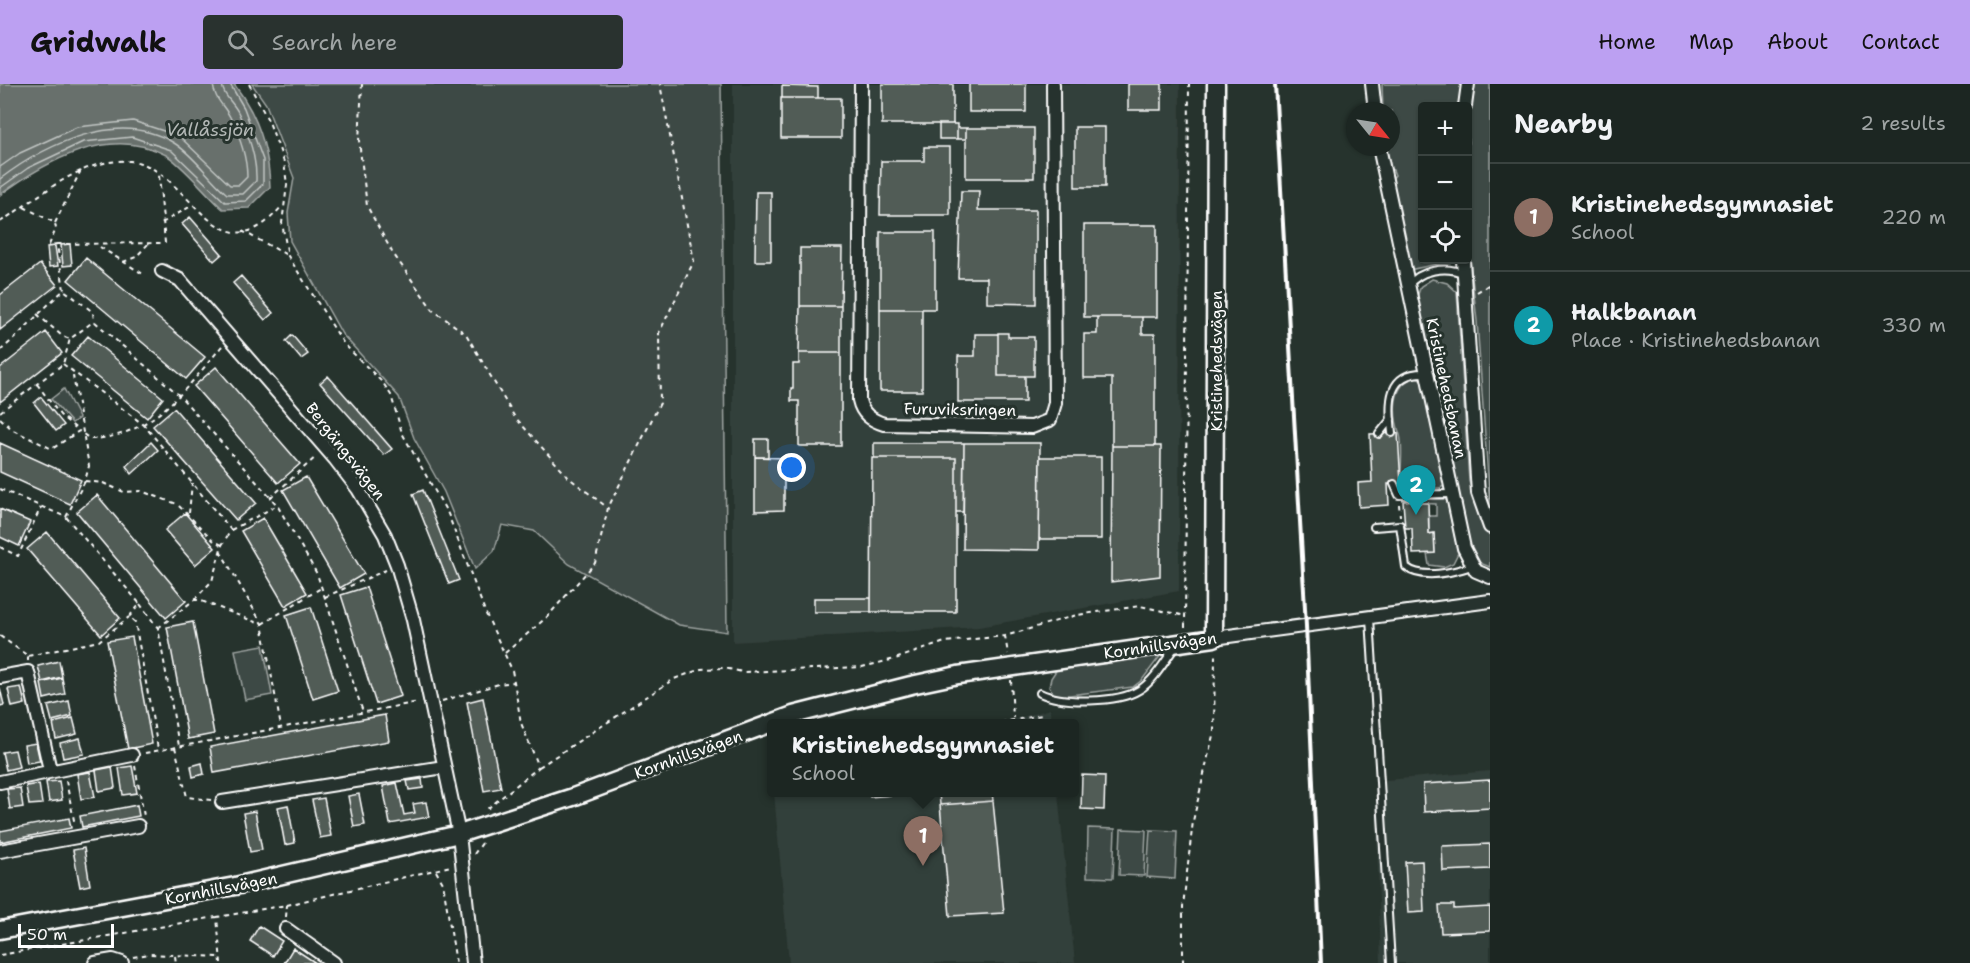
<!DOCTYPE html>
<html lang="en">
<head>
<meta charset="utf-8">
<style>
	:root { --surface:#1c2622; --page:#29322f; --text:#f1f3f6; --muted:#a0a5a5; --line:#3a4340; --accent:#bca0f2 }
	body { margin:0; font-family:"Shantell Sans",sans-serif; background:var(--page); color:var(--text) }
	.controls { position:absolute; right:18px; top:18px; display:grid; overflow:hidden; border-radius:6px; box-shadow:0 2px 4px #0004 }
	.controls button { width:54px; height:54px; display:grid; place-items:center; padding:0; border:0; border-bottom:2px solid var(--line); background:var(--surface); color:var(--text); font:30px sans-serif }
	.compass { position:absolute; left:1346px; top:18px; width:54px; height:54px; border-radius:50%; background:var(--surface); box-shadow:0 2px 4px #0004; rotate:120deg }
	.scale { position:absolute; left:18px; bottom:15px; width:96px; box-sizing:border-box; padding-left:6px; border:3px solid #fff; border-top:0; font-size:16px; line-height:21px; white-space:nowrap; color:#fff; -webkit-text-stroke:4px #26332d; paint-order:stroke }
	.you { position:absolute; left:792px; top:384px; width:21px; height:21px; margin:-15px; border:4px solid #fff; border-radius:50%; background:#1a73e8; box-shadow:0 0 0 9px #1a73e833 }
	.badge { display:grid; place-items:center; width:39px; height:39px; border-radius:50%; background:var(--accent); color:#fff; font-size:20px; font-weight:700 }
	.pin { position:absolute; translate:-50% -50px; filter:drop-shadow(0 2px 3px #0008) }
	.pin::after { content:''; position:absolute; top:32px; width:21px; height:18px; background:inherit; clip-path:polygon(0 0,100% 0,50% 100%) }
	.popup { position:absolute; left:767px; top:635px; width:312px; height:78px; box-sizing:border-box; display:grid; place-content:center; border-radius:6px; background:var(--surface); filter:drop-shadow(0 2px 4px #0005); font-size:20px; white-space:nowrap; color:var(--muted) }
	.popup b { font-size:22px; color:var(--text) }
	.popup::after { content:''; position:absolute; left:50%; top:100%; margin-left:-12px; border:12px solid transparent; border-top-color:var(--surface) }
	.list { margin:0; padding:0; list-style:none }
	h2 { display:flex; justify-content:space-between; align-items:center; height:78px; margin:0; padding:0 24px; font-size:26px }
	h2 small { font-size:20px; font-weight:400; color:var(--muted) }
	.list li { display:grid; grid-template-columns:39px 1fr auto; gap:18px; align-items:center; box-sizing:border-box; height:108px; padding:0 24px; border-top:2px solid var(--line) }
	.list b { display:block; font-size:22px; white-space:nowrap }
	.list p { margin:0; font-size:20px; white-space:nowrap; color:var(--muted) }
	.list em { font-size:20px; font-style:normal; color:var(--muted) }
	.icon { flex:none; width:33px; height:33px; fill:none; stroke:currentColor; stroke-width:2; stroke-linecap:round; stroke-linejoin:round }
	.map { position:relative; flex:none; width:1490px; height:879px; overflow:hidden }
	header { display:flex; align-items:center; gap:36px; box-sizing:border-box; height:84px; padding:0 30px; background:var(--accent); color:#111 }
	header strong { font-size:28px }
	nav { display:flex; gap:33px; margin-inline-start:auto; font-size:21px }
	.search { width:420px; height:54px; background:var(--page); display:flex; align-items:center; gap:15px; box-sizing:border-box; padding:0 21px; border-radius:6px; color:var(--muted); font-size:22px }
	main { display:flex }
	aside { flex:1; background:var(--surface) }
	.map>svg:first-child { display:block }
	.built { fill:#333f3a }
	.green { fill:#3e4944; stroke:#9ea4a2; stroke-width:1.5 }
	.water { fill:#67706c; stroke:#a4a9a7; stroke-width:1.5 }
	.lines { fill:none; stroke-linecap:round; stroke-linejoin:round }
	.shore { stroke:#c2c6c4; stroke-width:1.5 }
	.building { fill:#515c57; stroke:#fff; stroke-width:1.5 }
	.lane-casing { stroke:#fff; stroke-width:10 }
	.street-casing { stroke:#fff; stroke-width:16 }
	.secondary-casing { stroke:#fff; stroke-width:21 }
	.path { stroke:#fff; stroke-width:2; stroke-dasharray:4.5 4.5; stroke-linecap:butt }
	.lane { stroke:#26332d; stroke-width:6 }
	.street { stroke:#26332d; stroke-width:12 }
	.secondary { stroke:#26332d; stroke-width:16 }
	.rail { stroke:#fff; stroke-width:4 }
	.labels { text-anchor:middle; stroke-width:6; stroke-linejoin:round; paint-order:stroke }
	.street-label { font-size:16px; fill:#fff; stroke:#26332d }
	.water-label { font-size:18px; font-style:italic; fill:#b3b8b6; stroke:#26332d }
</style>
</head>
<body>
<header>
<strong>Gridwalk</strong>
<div class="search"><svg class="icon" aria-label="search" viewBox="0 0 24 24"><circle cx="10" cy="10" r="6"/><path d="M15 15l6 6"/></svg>Search here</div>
<nav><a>Home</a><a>Map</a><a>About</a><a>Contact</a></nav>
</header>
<main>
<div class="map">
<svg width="1490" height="879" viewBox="0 0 1490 879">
	<rect width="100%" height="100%" fill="#26332d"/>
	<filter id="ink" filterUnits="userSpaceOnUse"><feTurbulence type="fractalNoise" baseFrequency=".0167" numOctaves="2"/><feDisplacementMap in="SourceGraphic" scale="12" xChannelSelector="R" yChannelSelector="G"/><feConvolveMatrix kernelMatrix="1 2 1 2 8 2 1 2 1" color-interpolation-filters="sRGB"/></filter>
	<g filter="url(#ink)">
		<path class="built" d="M733 0H1180L1179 507 979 543 733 558Z
			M1050 625 1051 639H1002Z
			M1490 687V879H1381L1375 697Z
			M774 709H1058L1075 879H789Z"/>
		<path class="green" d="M252 0H721L727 548 679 541 569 480 534 447 502 441 494 467 475 485 444 408 414 354 399 313 342 250 290 157 288 129 294 94 266 20Z
			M1382 0H1462L1458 22H1422V176H1455L1409 186 1391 96 1395 91 1393 86 1389 85 1386 63H1391V27H1383Z
			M1472 0H1490V423L1477 237 1468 159V30Z
			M1432 195 1447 199 1457 208 1469 397 1479 431 1490 449V483L1480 479 1471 468 1417 213 1421 202Z
			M1417 293 1422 296 1444 397V402L1440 404H1414L1411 388 1401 390C1401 378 1403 362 1400 351 1394 334 1389 299 1417 293Z
			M64 305 79 334 72 339 51 315Z
			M1418 415H1444L1447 417 1458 469 1453 479 1444 483 1429 481 1427 470 1435 469 1434 450 1429 449V432H1436V420L1418 419Z
			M263 561 272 611 245 616 235 566Z
			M1161 571 1142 596 1133 603 1062 612 1054 610 1049 603 1051 594 1059 582Z
			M1088 744 1115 745 1113 794 1087 793Z
			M1121 745 1146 746 1144 792 1119 791Z
			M1150 746 1177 747 1175 795 1147 793Z"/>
		<path class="water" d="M0 0H234C257 30 269 65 270 103L249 124 223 125C208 112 180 78 166 71 109 41 46 77 0 111Z"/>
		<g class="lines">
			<path class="shore" d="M0 83 20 69 77 43 133 37 179 52 230 101H239L247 93C247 74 239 51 230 33 224 21 214 15 213 0
				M0 95C46 60 118 25 174 59 194 71 209 95 227 110H243L256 97C257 75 248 49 238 28 233 18 223 12 222 0
				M0 104 28 84 83 58 132 53 171 66 225 118 246 117 263 100V76L244 24 230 0"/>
		</g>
		<path class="building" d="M882 0H953V40H882Z
			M969 0H1026V28H969Z
			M1128 0H1162V26H1128Z
			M782 2 818 3V14H782Z
			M781 14H841V54H781Z
			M939 40H957V55H939Z
			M1075 43H1105V103H1075Z
			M957 44H966V55H957Z
			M966 44H1034V94H966Z
			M924 63H950V131H880L881 77H924Z
			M961 107H979L978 126H1036V220L987 219V194H958Z
			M756 108H771V177H755Z
			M190 133 222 170 214 177 182 140Z
			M1084 141H1157V233H1084Z
			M880 148H935V225H880Z
			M70 160 72 181 63 182 61 161Z
			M55 162 58 182 49 183 47 163Z
			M800 164H842L841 222H800Z
			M86 174 205 273 186 295 68 196Z
			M40 180 57 201 0 246V211Z
			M241 192 273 229 265 236 233 199Z
			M800 222H841V269H799Z
			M880 225H922V307H880Z
			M1097 233H1142V250H1155V362H1112V294H1084V250H1097Z
			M46 248 62 269 0 318V284Z
			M1008 249V253H1034V292H998V249Z
			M975 250H998V292H1025V318H958V272H975Z
			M292 251 308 270 301 275 286 257Z
			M88 252 163 314 147 334 71 272Z
			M799 269H841V362H799V317H791V304H793V280H799Z
			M216 283 300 380 278 399 194 302Z
			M328 292 392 365 384 371 320 299Z
			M41 313 64 341 56 347 34 319Z
			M174 324 256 419 236 436 153 342Z
			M1398 349 1401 400H1388L1389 421 1359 423 1358 399 1372 398 1370 350Z
			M755 355H768V373H755Z
			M151 358 158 366 132 390 126 382Z
			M0 359 81 396 70 420 0 388Z
			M874 359H964L963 428H956V374H874Z
			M964 359H1040L1039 466 963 465Z
			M1112 362H1161L1160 492 1111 498Z
			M755 373 784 374V426L755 427Z
			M1040 373H1101V455H1039Z
			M872 374H956V528H871Z
			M306 393 364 490 340 504 283 406Z
			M423 406 459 496 449 500 413 410Z
			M97 411 186 517 166 534 77 428Z
			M1418 416V419H1428L1429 450 1434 449 1435 469 1413 470 1412 444H1405L1403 417Z
			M0 425 30 438 19 462 0 453Z
			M185 429 215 464 195 481 165 446Z
			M263 434 307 509 285 522 241 447Z
			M47 448 120 534 101 551 27 465Z
			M366 503 401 612 376 620 341 511Z
			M814 514H871V528H814Z
			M311 523 338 607 313 615 286 531Z
			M193 538 214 650 188 655 167 543Z
			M132 553 152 660 128 665 107 557Z
			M59 577 62 593 42 598 38 582Z
			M62 594 65 610 44 615 41 599Z
			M21 603 25 620 12 623 8 605Z
			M0 604 4 621 0 622Z
			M483 614 501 704 484 707 467 618Z
			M69 617 72 632 52 637 48 622Z
			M385 631 389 657 214 689 210 663Z
			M73 634 77 650 56 655 53 639Z
			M80 654 84 670 63 674 60 659Z
			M36 659 40 677 27 679 24 661Z
			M15 666 19 683 6 686 2 668Z
			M202 679 204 690 193 693 191 682Z
			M132 682 137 709 123 711 119 684Z
			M112 683 115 704 99 707 96 686Z
			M90 688 95 713 81 715 77 690Z
			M1082 691 1105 692 1104 726 1081 725Z
			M422 695 423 704 409 706 407 697Z
			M1490 696V724L1424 728 1423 700Z
			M59 697 62 716 49 718 46 698Z
			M397 699 404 731 415 729 413 720 426 718 429 733 390 740 383 702Z
			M39 700 42 720 29 721 26 702Z
			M20 704 23 723 10 725 7 705Z
			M869 708H928L870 713Z
			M939 708H992L993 717 940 721Z
			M359 710 365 741 354 743 348 712Z
			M324 714 331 752 320 754 312 716Z
			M993 717 1004 829 950 832 940 721Z
			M137 721 139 732 82 743 80 732Z
			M288 721 295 759 285 761 278 723Z
			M255 727 262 766 250 768 243 729Z
			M69 734 71 744 0 758V747Z
			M1490 760V785L1443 787 1442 762Z
			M84 764 90 801 80 803 73 766Z
			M1422 777 1424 828 1408 829 1405 778Z
			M1439 821H1454V825L1490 823V847L1441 849Z
			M259 842 282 857 273 872 250 857Z
			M293 864 316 879H284Z"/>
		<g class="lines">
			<defs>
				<path id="lane" d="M1408 202C1420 186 1446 181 1464 190
					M1392 349C1389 319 1386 287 1427 289
					M1379 350 1391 335
					M1394 400 1399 411 1452 410
					M1374 443 1400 441 1406 483C1422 496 1454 488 1472 482
					M1370 534 1391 879
					M1040 609C1063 620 1118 619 1139 606 1154 597 1165 577 1175 563"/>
				<path id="street" d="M861 0 859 316C862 330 871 336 884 340L1032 343 1050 336 1055 319 1053 0
					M1372 0 1375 27
					M1465 22 1468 0
					M1379 63 1464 464 1476 487 1490 493
					M1463 176 1478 409 1490 443
					M162 187 180 196 335 375 358 405 385 451 397 481 413 536 459 750 473 879
					M1214 554 1490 517
					M0 593 28 588 50 686
					M0 698 132 671
					M222 718 444 683
					M0 767 138 742
					M286 845 334 879
					M95 879 113 876 122 879"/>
				<path id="secondary" d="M0 846 235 802 459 750 573 713 793 631 911 601 958 591 1214 554 1216 0"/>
			</defs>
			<use href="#lane" class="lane-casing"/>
			<use href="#street" class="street-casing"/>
			<use href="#secondary" class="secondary-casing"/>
			<path class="path" d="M249 0 269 38 284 78 287 101 282 139 288 172 344 260 383 299 391 311 402 349 448 430 486 530 512 586 521 639 539 683 487 725
				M362 0 359 57 367 122 392 168 433 226 466 250 514 332 569 394 608 424
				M24 123 55 139 56 145 49 161 57 160 64 206
				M0 138C40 113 80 74 130 77 187 81 217 199 281 123
				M55 139 81 86
				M162 139 193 121
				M242 147 287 171
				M57 160 165 159 159 91
				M100 163 143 190
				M123 178 136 173 149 159
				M1477 208 1490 200
				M37 230 62 252 70 255
				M0 267C23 248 41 226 64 206L93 228 94 237 180 312 277 421 317 490 363 628
				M63 280 144 341 231 446 222 461 221 468 262 540 281 643
				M37 300 60 331 79 347
				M0 328 63 280 70 255 94 237
				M0 334 13 346 52 365 79 347 90 355C151 354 187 304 222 262
				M85 397 103 399 124 408 141 407 177 420 214 457 222 461 212 497 194 516
				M0 405 66 433 140 520 129 533 135 538 158 665
				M270 414 317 372
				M1399 420 1400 432
				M189 429 192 399
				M66 433 85 397 89 382 72 286
				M231 446 276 422
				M0 463 18 472 41 423
				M325 513 386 486
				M140 520 158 544 179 662
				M262 540 321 504
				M1185 543 1189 0
				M158 544 194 516H199L258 539
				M0 552 28 572V577
				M1005 552 1008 570
				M505 569 547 533 595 479 608 424 660 319 659 249 694 177 660 0
				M28 572 99 557 129 533
				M1011 596 1013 634
				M442 617 499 600 514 598
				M992 640 1042 631
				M175 663 187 713 211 716
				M145 669 419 618
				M135 682 144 732
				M539 683 674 595 701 585 724 584 743 588 862 583 895 575 945 558 1005 552 1077 531 1140 522 1186 532
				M66 697 75 741
				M474 770 483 758
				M436 787 443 799 456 879
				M286 833 287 821
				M0 871 216 833
				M175 872 176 879
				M133 873 149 870 220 873
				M221 879 217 833 287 821 451 782
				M1183 879V822L1193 737 1214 647 1215 569"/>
			<use href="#lane" class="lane"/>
			<use href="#street" class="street"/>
			<use href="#secondary" class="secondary"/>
			<path class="rail" d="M1275 0 1306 542 1321 879"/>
		</g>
	</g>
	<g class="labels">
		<g class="street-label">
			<text transform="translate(1216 277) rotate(-90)" y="6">Kristinehedsvägen</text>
			<text transform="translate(1447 304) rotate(78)" y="6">Kristinehedsbanan</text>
			<text transform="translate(960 325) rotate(1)" y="6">Furuviksringen</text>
			<text transform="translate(346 367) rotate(52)" y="6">Bergängsvägen</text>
			<text transform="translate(1160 561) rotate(-8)" y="6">Kornhillsvägen</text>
			<text transform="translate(688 670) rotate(-20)" y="6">Kornhillsvägen</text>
			<text transform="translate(221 804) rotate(-11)" y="6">Kornhillsvägen</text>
		</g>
		<g class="water-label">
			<text x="210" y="52">Vallåssjön</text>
		</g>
	</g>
</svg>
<div class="controls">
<button>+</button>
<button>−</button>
<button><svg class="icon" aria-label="locate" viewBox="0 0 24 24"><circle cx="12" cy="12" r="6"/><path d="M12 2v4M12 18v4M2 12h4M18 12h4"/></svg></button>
</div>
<svg class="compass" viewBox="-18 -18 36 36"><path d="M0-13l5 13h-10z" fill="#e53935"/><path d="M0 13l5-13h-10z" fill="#a0a5a5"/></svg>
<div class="scale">50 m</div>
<div class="you"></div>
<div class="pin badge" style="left:923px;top:782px;background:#8d6e63">1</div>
<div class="popup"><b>Kristinehedsgymnasiet</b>School</div>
<div class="pin badge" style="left:1416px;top:431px;background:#0f9aa8">2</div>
</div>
<aside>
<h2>Nearby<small>2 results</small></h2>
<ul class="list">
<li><span class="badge" style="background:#8d6e63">1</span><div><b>Kristinehedsgymnasiet</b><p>School</p></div><em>220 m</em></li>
<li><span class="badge" style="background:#0f9aa8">2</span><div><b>Halkbanan</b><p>Place · Kristinehedsbanan</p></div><em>330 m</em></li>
</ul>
</aside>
</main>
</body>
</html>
